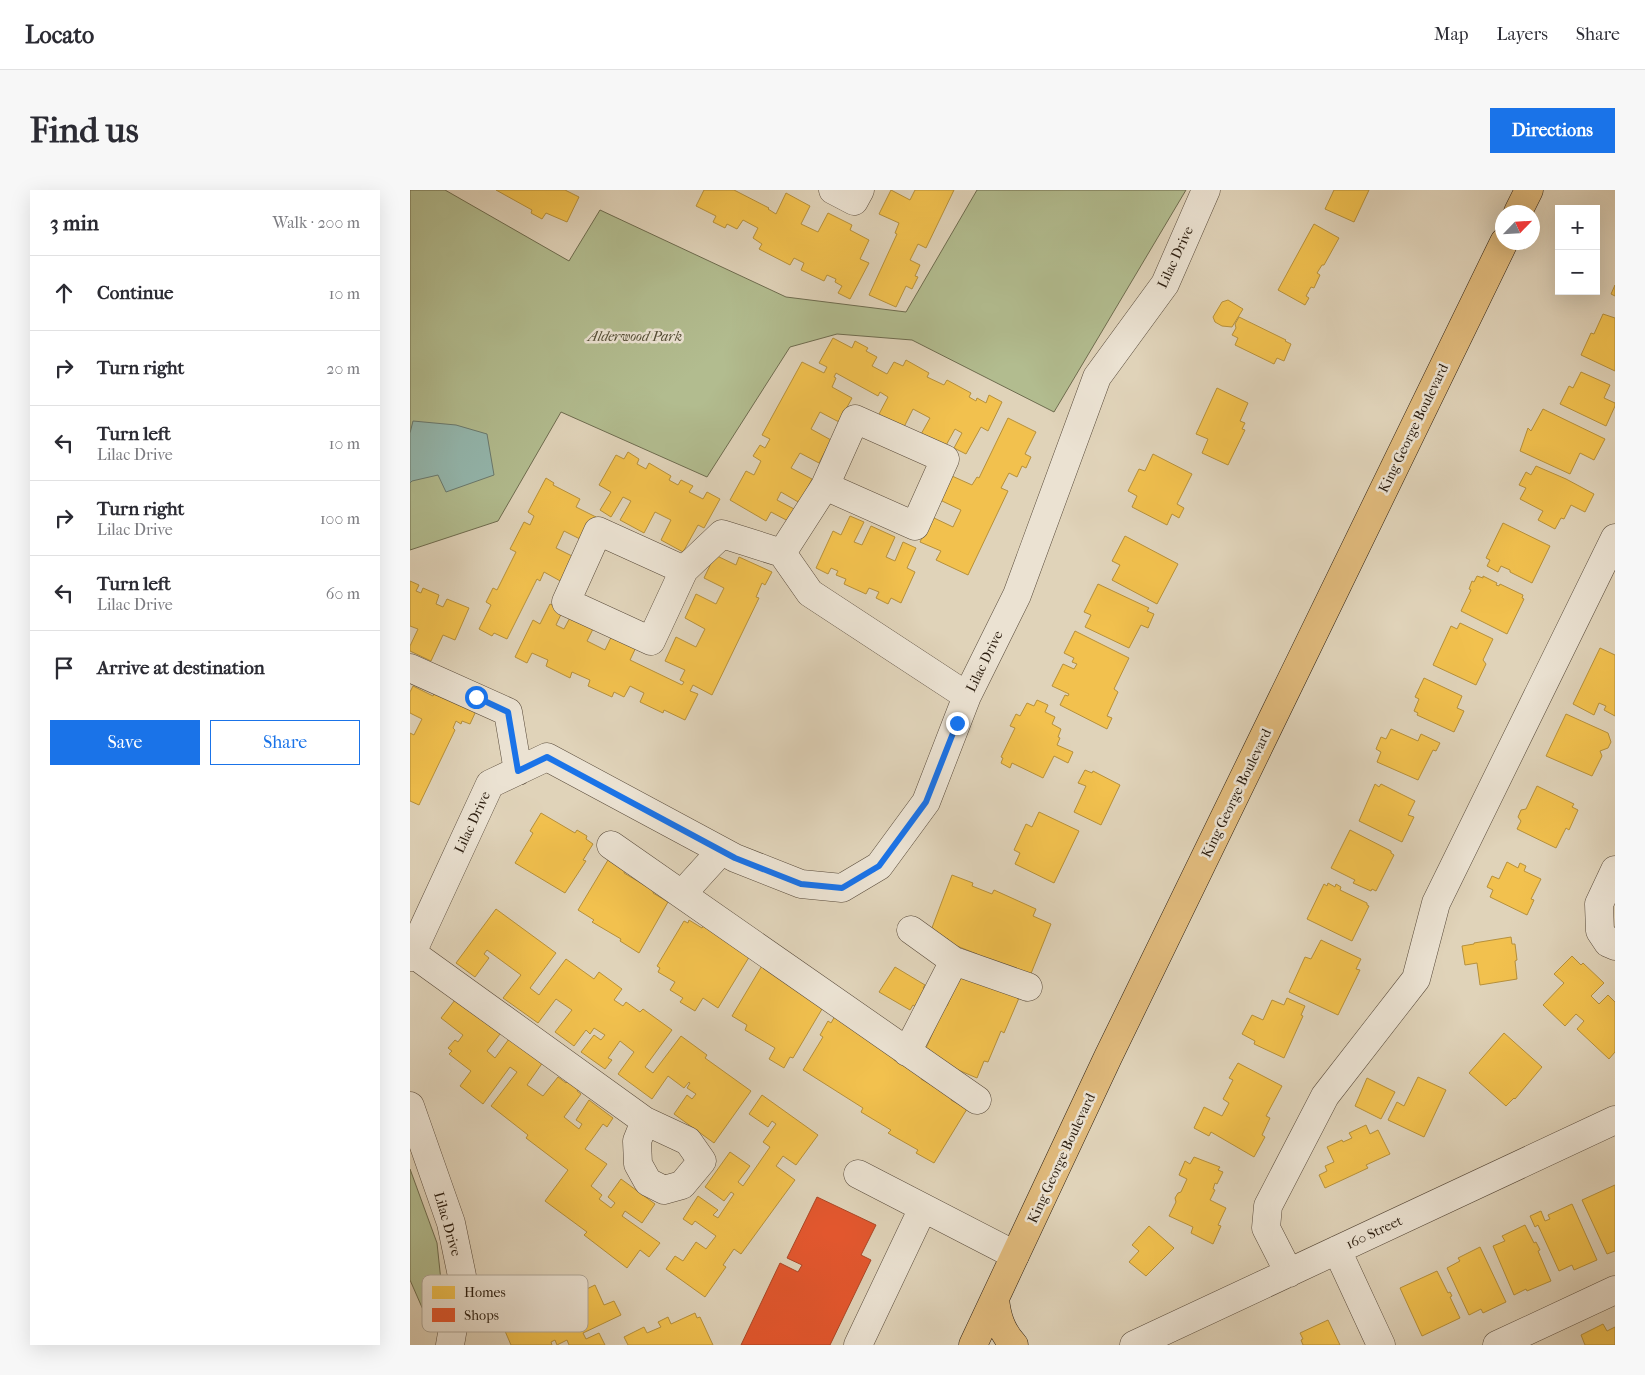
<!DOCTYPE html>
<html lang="en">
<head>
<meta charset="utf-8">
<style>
	:root { --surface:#fff; --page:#f7f7f7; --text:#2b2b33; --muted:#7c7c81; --line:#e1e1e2; --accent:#1a73e8 }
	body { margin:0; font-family:"IM FELL French Canon",serif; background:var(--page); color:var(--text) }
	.controls { position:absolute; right:15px; top:15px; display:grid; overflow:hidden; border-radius:0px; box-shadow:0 5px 20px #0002 }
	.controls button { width:45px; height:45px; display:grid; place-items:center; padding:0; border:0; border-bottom:1px solid var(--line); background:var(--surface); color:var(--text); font:25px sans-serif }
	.compass { position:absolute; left:1085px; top:15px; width:45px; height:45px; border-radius:50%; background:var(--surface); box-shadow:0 5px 20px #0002; rotate:65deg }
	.stop { position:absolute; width:15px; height:15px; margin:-11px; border:4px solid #1a73e8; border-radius:50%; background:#fff }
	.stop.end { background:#1a73e8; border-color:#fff; box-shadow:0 1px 5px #0008 }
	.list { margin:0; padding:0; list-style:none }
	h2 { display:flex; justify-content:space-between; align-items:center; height:65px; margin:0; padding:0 20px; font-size:21px }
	h2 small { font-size:16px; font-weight:400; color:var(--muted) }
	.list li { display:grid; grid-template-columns:32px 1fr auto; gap:15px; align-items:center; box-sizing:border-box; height:75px; padding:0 20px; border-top:1px solid var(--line) }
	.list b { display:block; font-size:19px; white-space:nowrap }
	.list p { margin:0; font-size:16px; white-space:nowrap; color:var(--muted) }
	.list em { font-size:16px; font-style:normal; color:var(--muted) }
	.actions { display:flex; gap:10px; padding:15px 20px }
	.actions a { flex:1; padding:11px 0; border:1px solid var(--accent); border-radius:0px; text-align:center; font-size:18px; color:var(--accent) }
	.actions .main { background:var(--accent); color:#fff }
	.icon { flex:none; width:28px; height:28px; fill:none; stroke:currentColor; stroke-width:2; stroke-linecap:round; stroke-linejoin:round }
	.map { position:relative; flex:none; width:1205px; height:1155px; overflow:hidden; border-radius:0px }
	header { display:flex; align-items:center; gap:30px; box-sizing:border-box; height:70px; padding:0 25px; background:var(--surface); border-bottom:1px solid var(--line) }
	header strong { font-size:24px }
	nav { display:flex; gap:28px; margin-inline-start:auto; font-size:18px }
	.intro { display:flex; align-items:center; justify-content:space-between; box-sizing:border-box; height:120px; padding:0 30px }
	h1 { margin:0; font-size:35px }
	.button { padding:12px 22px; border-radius:0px; background:var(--accent); color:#fff; font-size:18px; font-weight:700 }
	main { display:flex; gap:30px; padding:0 30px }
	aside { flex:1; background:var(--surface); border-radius:0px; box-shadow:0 5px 20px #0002 }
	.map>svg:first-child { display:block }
	.green { fill:#b2bc8f; stroke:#6e6c4f }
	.water { fill:#94b8af; stroke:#6a7a6f }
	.homes { fill:#f2c14e; stroke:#b6903b }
	.shops { fill:#e4572e; stroke:#ac4625 }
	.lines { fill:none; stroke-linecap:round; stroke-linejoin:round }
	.minor-casing { stroke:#584a3a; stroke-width:29 }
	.major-casing { stroke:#2b1d0f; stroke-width:29 }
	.minor { stroke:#ebe2d2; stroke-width:28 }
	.major { stroke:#e0ba7c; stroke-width:28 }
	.route { stroke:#1a73e8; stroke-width:6 }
	.labels { text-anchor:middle; stroke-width:5; stroke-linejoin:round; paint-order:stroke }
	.street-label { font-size:14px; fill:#2b1d0f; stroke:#ebe2d2 }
	.park-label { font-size:14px; font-style:italic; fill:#544d35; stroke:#ebe2d2 }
	.key { fill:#ebe2d2; stroke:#b1a798; stroke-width:1 }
	.key-label { font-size:14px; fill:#2b1d0f }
</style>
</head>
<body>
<header>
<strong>Locato</strong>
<nav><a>Map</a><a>Layers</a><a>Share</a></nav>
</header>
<div class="intro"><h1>Find us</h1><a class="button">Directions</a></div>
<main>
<aside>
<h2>3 min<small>Walk · 200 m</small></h2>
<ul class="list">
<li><svg class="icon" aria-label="ahead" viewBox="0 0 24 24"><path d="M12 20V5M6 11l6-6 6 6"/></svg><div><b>Continue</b></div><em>10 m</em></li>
<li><svg class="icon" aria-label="right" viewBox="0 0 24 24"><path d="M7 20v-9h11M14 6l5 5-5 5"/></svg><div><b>Turn right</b></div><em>20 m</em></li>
<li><svg class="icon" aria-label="left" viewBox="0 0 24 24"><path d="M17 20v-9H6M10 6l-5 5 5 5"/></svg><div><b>Turn left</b><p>Lilac Drive</p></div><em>10 m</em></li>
<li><svg class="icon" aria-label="right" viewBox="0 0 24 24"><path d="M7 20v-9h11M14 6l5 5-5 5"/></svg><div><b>Turn right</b><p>Lilac Drive</p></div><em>100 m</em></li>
<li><svg class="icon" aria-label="left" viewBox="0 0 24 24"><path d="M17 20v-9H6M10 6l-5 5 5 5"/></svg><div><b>Turn left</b><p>Lilac Drive</p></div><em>60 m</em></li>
<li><svg class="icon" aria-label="arrive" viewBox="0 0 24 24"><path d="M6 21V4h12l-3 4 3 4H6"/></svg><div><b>Arrive at destination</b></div></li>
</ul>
<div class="actions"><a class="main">Save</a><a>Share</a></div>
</aside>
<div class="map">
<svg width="1205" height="1155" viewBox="0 0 1205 1155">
	<rect width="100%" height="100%" fill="#e0d3b9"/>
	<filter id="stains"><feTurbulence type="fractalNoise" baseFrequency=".004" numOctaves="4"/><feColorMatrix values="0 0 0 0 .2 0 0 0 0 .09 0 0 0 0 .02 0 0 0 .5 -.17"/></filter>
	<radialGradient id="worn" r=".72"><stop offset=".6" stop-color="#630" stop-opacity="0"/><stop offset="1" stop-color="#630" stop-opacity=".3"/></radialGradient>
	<path class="green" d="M0 0H35L159 71 190 20 376 107 496 122 567 0H776L644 222 502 150 427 144 380 157 297 287 151 222 88 331 0 360Z
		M0 979 27 1053 31 1091 21 1138 0 1090Z"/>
	<path class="water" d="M3 231 46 235 77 244 84 285 36 302 28 285 2 291 0 293V243Z"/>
	<path class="homes" d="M86 0H155L169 7 157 32 136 23 132 29 121 23 122 20Z
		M294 0H324L359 18 358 19 366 24 376 3 400 16 391 34 408 42 418 23 442 35 440 40 459 50 450 69 459 73 440 109 428 103 432 96 425 92 426 89 417 85 414 91 391 80 394 73 384 68 380 75 349 59 352 54 343 48 348 38 333 30 327 39 317 34 315 38 303 32 306 26 286 16Z
		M481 0 500 10 505 0H544L516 58 508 54 500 70 510 75 505 86 508 87 502 99 496 96 486 117 459 105 487 44 485 43 489 33 469 24Z
		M924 0H959L944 32 915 19Z
		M904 34 929 48 914 75H912L907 83 910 85 904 98 901 97 896 106 899 108 895 115 868 100Z
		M1205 95V106L1201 104Z
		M818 110 833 119 822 137 812 136 805 132 803 127 812 112Z
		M1193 124 1205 128V181L1171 165 1181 143 1184 144Z
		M829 127 876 150 875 151 881 154 874 171 867 168 864 174 825 155 828 148 822 145 826 138 825 134Z
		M423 148 442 158 445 151 458 158 456 161 467 167 462 176 477 184 484 172 493 176 496 170 519 183 517 187 534 195 537 190 561 203 559 207 566 211 567 208 576 213 579 205 592 212 578 241 571 237 556 264 544 258 552 243 545 239 534 259 510 246 520 228 503 219 493 239 468 226 478 207 470 202 468 206 426 183 424 187 426 188 422 197 442 208 429 232 410 222 401 239 421 250 409 273 390 263 381 278 402 289 390 313 371 302 367 310 386 320 380 332 361 322 356 331 320 310 336 281 344 285 351 271 343 266 350 255 355 258 360 249 352 245 392 172 414 183 417 177 409 173Z
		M1171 182 1200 195 1194 208 1205 213V216L1196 236 1150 214 1159 196 1163 198Z
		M807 198 838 213 830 231 835 233 832 239 835 240 818 275 792 263 798 249 786 244Z
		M1133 219 1195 249 1184 270 1170 263 1160 284 1110 261 1118 238 1121 241Z
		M598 228 626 242 615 264 621 267 616 278 612 276 607 287 599 283 591 298 598 301 558 385 526 370 531 361 510 352 522 327 543 337 551 320 530 310 542 286 562 295 567 287 569 288Z
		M218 262 229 269 227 274 236 279 239 273 261 286 259 290 268 295 271 290 283 296 279 302 293 309 297 302 310 309 294 338 288 335 273 362 251 350 261 330 245 322 234 343 210 330 221 311 213 307 201 327 190 320 201 302 189 295 206 265 214 269Z
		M743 264 782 284 767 314 774 318 769 328 762 324 757 335 722 317 727 306 718 301 729 279 735 281Z
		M1126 276 1156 289 1184 304 1175 322 1161 315 1154 329 1151 328 1145 339 1128 330 1133 321 1110 309 1116 298 1109 295 1116 282 1121 285Z
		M136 288 144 293 143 295 170 309 166 317 186 327 174 351 154 341 146 358 166 368 154 393 134 382 130 391 127 389 97 449 84 443 82 446 69 439 81 415 76 412 83 398 87 400 106 362 100 359 114 332 120 335 124 326 118 322Z
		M440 326 454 332 444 352 452 355 461 336 485 347 476 367 485 371 493 352 506 358 497 378 505 382 491 413 481 408 478 414 466 408 469 402 459 398 456 404 434 394 436 389 426 385 428 381 421 378 418 384 406 378 423 341 431 345Z
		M1093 333 1140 356 1122 393 1100 382V380L1091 376 1088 382 1077 376 1080 370 1076 368Z
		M715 346 768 374 747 414 702 390 710 375 702 371Z
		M305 365 326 375 329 367 362 382 355 395 352 393 346 407 349 408 302 505 283 495 280 501 288 504 275 530 254 520 253 523 230 512 234 503 220 496 214 507 204 502 202 507 178 496 180 490 162 482 160 488 136 476 138 470 122 463 117 473 105 467 123 430 130 434 140 414 153 420 146 435 154 439 164 420 187 431 177 451 195 460 205 439 229 451 220 470 272 495 274 492 270 490 275 480 255 471 266 447 286 457 295 439 275 428 286 404 306 414 314 398 294 388Z
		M1067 386 1073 388V386L1087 393 1086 395 1089 396 1090 394 1113 405 1112 408 1114 409 1097 444 1051 421 1061 400 1059 399 1062 391 1064 392Z
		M0 391 9 395 6 401 11 403 13 398 29 405 26 414 33 417 37 409 59 418 45 450 33 445 21 471 0 461V456L8 439 0 436Z
		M688 394 739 418 737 421 744 424 738 438 731 435 719 458 675 437 681 425 674 422Z
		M1050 433 1083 449 1073 470 1076 474 1066 495 1023 475 1041 436 1047 439Z
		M665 441 719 468 704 499 708 502 697 526 702 528 697 539 650 515 655 505 658 506 659 504 642 496 653 474 664 479 667 474 662 472 664 468 654 463Z
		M1190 458 1205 465V526L1194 520 1196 516 1189 513 1184 525 1163 514Z
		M1014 488 1052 506 1047 518 1054 521 1044 542 1007 525 1008 523 1004 521 1009 509 1005 507Z
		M3 496 23 506 27 498 66 521 60 534 52 531 51 534 46 531 43 538 45 540 9 615 0 611V543L4 545 12 529 0 523V502Z
		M627 510 638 515 635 522 645 527 642 534 651 539 648 547 650 548 647 555 663 562 658 573 644 566 633 588 602 573 600 578 591 573 593 568 591 567 605 538 600 536 606 524 610 526 617 513 624 516Z
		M1156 524 1198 543 1201 552 1198 558 1190 561 1192 566 1182 586 1136 566Z
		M981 539 1008 551 1011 544 1030 553 1026 561 1023 560 1008 590 967 572 971 562 966 559 971 547 976 549Z
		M675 580 682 583 683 581 710 595 691 635 664 622 676 596 668 593Z
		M965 594 969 597 971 594 1005 611 998 625 1004 627 992 652 949 631Z
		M1127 596 1164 614 1162 617 1168 620 1159 640 1156 638 1146 658 1107 639 1111 631 1108 627 1111 620 1116 619Z
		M629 622 669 641 644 693 605 674 610 663 604 660 616 634 622 637Z
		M131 623 165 643 167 640 177 646 176 649 183 654 173 670 176 671 155 703 105 673 123 643 120 641Z
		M940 640 981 661V663L984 665 966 701 962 699 961 701 943 693 945 690 921 678Z
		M198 670 215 680 214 683 244 701 243 703 258 712 229 763 210 751 211 749 182 732 184 730 168 720Z
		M1097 672 1108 678 1110 673 1116 676 1114 681 1131 689 1121 709 1124 710 1117 725 1080 707 1083 700 1077 697 1082 686 1089 689Z
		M542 685 563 693 562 696 582 704 584 700 626 719 623 726 641 734 618 791 567 767V764L537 752 538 749 520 743Z
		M918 693 925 697 926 694 931 697 930 700 957 713V715L959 716 942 751 897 729 914 694 917 696Z
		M86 719 146 763 120 798 129 805 156 769 184 789 189 782 212 799 204 810 213 816 216 812 230 822 233 819 262 840 235 877 243 883 271 846 297 865 295 868 341 901 304 953 264 924 277 905 282 909 286 904 277 898 280 893 279 892 274 898 258 886 242 909 208 884 224 862 210 851 198 868 202 870 195 879 171 862 184 845 191 850 195 845 184 838 180 844 176 840 164 856 145 842 162 820 146 809 128 833 93 808 111 785 77 760 74 764 79 768 65 787 46 773Z
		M279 730 292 738 296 732 341 764 308 818 293 808 285 821 270 812 273 808 260 800 265 792 248 782 250 778 247 776 274 731 278 733Z
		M1101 747 1102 754H1105L1107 770 1105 771 1107 789 1070 795 1067 773 1055 775 1052 756 1064 754V753Z
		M911 750 951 769 946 779 950 780 928 825 879 802 895 767 901 769Z
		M1162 766 1171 775 1173 773 1194 793 1181 806 1189 814 1198 805 1205 812V862L1199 869 1167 839 1174 831 1166 824 1155 836 1133 815 1154 793 1144 784Z
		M353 774 415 814 383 868 380 867 374 878 359 869 365 858 335 840 337 835 322 826Z
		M485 777 515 795 513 798 517 800 508 818 503 815 500 820 469 802Z
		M551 783 609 808 594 843 591 841 578 872 574 871 567 888 513 865 535 815 537 816Z
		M877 808 895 816 891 825 893 826 874 868 844 854 845 851 832 844 842 825 853 830 862 810 874 815Z
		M45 810 90 844 77 861 85 868 99 849 133 872 117 895 133 906 148 887 156 893 161 887 171 895 167 901 171 904 154 927 169 939 172 934 166 930 179 910 203 928 197 937 193 934 175 959 197 974 181 996 192 1005 189 1009 201 1018 205 1013 198 1007 211 989 245 1014 232 1033 215 1021 212 1026 250 1053 239 1067 230 1060 217 1078 174 1045 177 1042 135 1011 158 980 116 948 118 945 81 916 107 882 100 877 73 914 50 896 61 881 39 864 42 861 38 858 45 850 48 852 53 845 31 828Z
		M425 826 486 867 484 870 512 887 511 889 542 907 541 910 557 919 524 973 506 963 508 960 478 943 481 940 451 922 453 918 393 880 413 847 410 845 418 831 421 833Z
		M1094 843 1132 877 1105 909 1104 908 1096 916 1059 883Z
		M828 873 872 896 856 926 860 928 852 945 855 947 844 967 801 942 799 946 784 938 794 917 812 926 819 913 813 909 823 890 819 888Z
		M1008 887 1036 900 1014 947 978 930 987 912 994 916Z
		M957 888 985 902 971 929 945 916Z
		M352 905 408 945 386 975 373 966 366 976 385 990 331 1064 324 1059 313 1075 316 1077 295 1107 256 1079 265 1066 273 1071 286 1052 296 1059 306 1046 285 1031 282 1035 273 1029 288 1006 308 1020 303 1025 308 1028 324 1004 321 1002 314 1011 295 997 320 962 340 976 328 992 333 996 360 957 353 952 366 934 362 931 358 937 339 924Z
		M956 935 960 944 968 940 980 964 956 975 958 978 915 998 909 985 917 981 915 976 924 972 917 957 932 950 933 952 942 948 939 943Z
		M784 967 810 977 808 980 813 982 807 994 805 993 803 999 805 1000 800 1010 816 1018 808 1035 811 1036 803 1054 781 1043 783 1037 759 1026 766 1012 765 1008 768 1003 771 1002 777 989 769 985 775 971 780 974Z
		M1205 995V1061L1197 1064 1172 1010Z
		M1162 1014 1187 1070 1164 1080 1162 1075 1149 1081 1128 1035 1125 1037 1120 1026 1131 1021 1135 1031 1140 1029 1138 1025Z
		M1115 1035 1124 1053 1126 1052 1130 1060 1128 1061 1141 1091 1117 1101 1116 1099 1104 1105 1083 1056 1095 1051 1092 1046Z
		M739 1036 764 1058 736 1086 719 1072 729 1061 722 1055Z
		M1070 1057 1096 1112 1073 1123 1071 1119 1059 1125 1037 1078 1050 1071 1048 1068Z
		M1027 1081 1038 1103 1040 1102 1042 1106 1040 1107 1050 1128 1012 1146 990 1098Z
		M185 1095 194 1115 204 1111 211 1125 173 1143 176 1149 189 1143 195 1155H159L157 1150 147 1155 145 1150 141 1152 142 1155H101L95 1141 136 1122 135 1119Z
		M285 1123 287 1128 290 1127 303 1155H218L214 1147 234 1137 237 1143 251 1137 248 1132 258 1127 261 1134Z
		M918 1130 930 1155H893L891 1150 893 1149 890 1143Z
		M1193 1134 1197 1141 1205 1137V1155H1175L1171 1145Z"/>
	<path class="shops" d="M407 1007 466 1035 451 1065 461 1070 420 1155H331L370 1073 388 1082 392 1075 377 1068Z"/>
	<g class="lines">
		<defs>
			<path id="minor" d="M423 0 444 11 450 0
				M445 229 535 269 505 336 415 296Z
				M188 341 274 380 241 451 156 412Z
				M372 363 400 403 557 506
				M274 380 312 344 372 363 415 296
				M0 478 98 522 108 581
				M201 655 567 910
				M1205 680 1189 714 1190 741 1198 753 1205 756
				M272 704 311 661
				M501 740 544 771
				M2 763 235 931 278 951 292 971 272 995 254 1000 238 992 228 974 227 951 235 931
				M0 767 80 594 137 567 325 668 391 694 432 698 469 676 516 612 557 506 607 405 687 187 755 94 796 0
				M497 862 544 771 618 797
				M0 916 41 1033 52 1086 40 1155
				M448 984 605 1065
				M927 1060 971 1155
				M879 1083 856 1038 858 1016 915 906 1006 789 1026 713 1205 348
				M448 1155 513 1018
				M724 1155 1205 930
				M1087 1155 1205 1100"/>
			<path id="major" d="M1108 22 1119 0
				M585 1109C587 1127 591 1141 604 1155
				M563 1155 698 867 1094 52"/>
		</defs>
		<use href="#minor" class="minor-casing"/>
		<use href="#major" class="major-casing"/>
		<use href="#minor" class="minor"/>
		<use href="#major" class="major"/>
	</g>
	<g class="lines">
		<path class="route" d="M66 507 98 522 108 581 137 567 325 668 391 694 432 698 469 676 516 612 547 533"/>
	</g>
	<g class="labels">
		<g class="street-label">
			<text transform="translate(765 67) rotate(-65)" y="5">Lilac Drive</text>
			<text transform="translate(1003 238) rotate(-64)" y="5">King George Boulevard</text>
			<text transform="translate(574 471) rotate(-64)" y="5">Lilac Drive</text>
			<text transform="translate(826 603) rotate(-64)" y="5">King George Boulevard</text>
			<text transform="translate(62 632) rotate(-65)" y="5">Lilac Drive</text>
			<text transform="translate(651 968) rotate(-65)" y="5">King George Boulevard</text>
			<text transform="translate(38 1034) rotate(74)" y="5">Lilac Drive</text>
			<text transform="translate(964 1042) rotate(-25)" y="5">160 Street</text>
		</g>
		<g class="park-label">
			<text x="225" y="151">Alderwood Park</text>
		</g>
	</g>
	<rect x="12" y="1085" width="166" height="57" rx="8" class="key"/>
	<rect x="22" y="1096" width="23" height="13" fill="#f2c14e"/>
	<rect x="22" y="1118" width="23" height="14" fill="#e4572e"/>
	<g class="key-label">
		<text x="54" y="1107">Homes</text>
		<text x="54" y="1130">Shops</text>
	</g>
	<rect width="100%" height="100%" filter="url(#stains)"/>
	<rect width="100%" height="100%" fill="url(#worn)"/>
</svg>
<div class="controls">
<button>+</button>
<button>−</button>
</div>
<svg class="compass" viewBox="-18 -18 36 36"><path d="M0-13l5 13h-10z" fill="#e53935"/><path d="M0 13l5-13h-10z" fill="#7c7c81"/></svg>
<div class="stop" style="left:66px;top:507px"></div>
<div class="stop end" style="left:547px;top:533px"></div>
</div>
</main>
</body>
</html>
